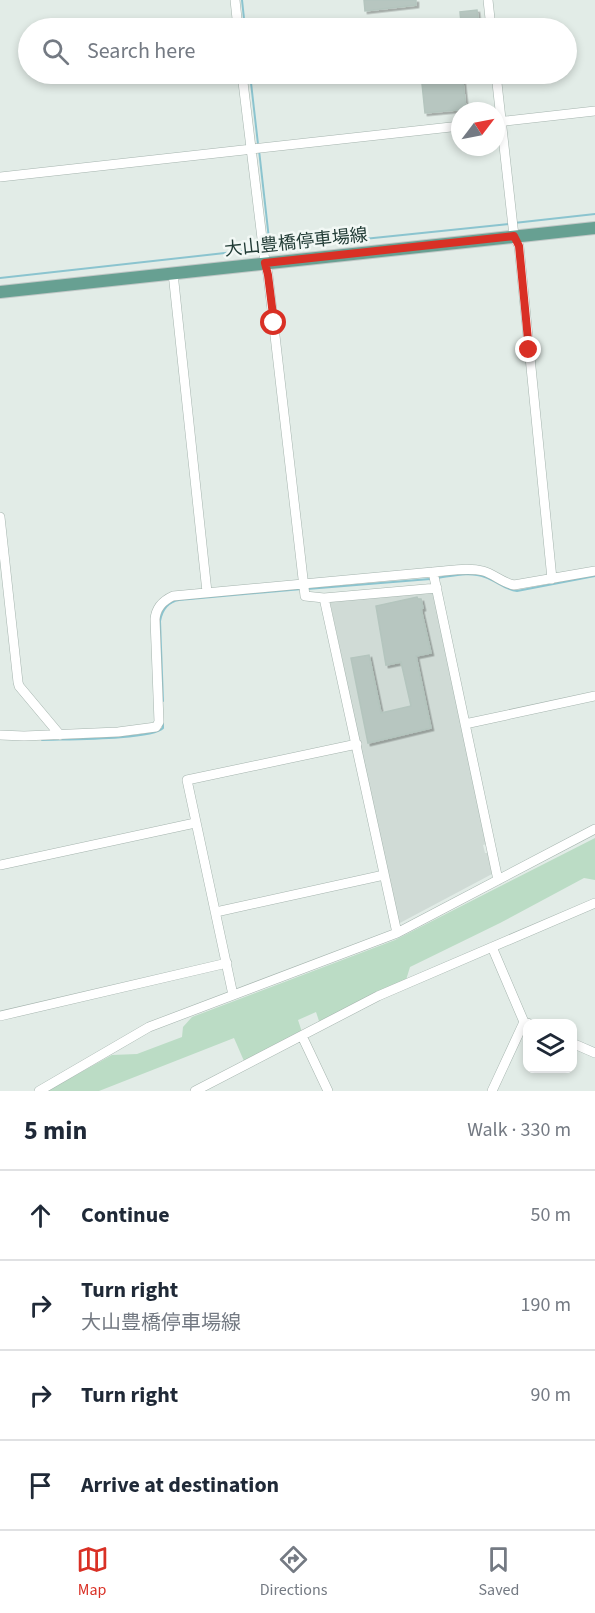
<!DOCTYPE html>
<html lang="en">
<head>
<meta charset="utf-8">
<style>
	:root { --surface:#fff; --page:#f2f2f3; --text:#1f2937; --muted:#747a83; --line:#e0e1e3; --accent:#d93025 }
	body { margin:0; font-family:"Source Sans 3","Noto Sans JP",sans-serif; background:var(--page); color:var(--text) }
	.controls { position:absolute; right:18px; bottom:18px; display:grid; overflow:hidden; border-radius:12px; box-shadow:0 3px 9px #0003 }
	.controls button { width:54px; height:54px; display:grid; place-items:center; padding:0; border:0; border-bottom:2px solid var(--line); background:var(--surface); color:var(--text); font:30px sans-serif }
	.compass { position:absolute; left:451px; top:102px; width:54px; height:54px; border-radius:50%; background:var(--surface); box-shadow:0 3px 9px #0003; rotate:58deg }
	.stop { position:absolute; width:18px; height:18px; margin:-14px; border:4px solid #d93025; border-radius:50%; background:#fff }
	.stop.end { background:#d93025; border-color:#fff; box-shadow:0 2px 6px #0008 }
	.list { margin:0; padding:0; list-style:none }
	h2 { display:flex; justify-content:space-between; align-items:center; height:78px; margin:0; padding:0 24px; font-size:26px }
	h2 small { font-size:20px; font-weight:400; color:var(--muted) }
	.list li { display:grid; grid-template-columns:39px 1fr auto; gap:18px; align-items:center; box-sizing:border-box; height:90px; padding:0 24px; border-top:2px solid var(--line) }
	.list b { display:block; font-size:22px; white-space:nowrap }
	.list p { margin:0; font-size:20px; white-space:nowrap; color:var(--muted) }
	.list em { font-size:20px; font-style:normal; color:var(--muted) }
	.icon { flex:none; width:33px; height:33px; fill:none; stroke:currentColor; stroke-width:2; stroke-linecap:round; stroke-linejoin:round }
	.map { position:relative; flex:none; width:595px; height:1091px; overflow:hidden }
	.search { position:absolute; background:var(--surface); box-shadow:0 3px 9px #0003; left:18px; right:18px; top:18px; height:66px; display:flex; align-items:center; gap:15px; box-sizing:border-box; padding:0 21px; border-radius:33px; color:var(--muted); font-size:22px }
	.sheet { height:438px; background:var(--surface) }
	nav { display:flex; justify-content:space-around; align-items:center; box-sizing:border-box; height:84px; border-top:2px solid var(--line); background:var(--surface); font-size:16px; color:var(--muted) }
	nav a { display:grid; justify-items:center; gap:3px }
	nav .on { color:var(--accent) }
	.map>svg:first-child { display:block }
	.built { fill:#d0dbd6 }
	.green { fill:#bbdcc5 }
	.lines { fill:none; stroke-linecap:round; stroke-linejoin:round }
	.stream { stroke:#8bc4cf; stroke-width:2 }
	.building { fill:#b7c6c0; stroke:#b4c5be; stroke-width:1.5; filter:url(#shadow) }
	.minor-casing { stroke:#a5b4ae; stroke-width:10 }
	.major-casing { stroke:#c1c8c7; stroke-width:14 }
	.minor { stroke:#fff; stroke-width:9 }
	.major { stroke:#67a092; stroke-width:12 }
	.route { stroke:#d93025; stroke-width:8 }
	.labels { text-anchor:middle; stroke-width:5; stroke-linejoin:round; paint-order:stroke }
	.street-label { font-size:18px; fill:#223c36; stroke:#f2f8f5 }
</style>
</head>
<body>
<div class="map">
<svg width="595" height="1091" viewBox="0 0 595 1091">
	<defs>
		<filter id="shadow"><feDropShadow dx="2.5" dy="2.5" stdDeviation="0" flood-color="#0004"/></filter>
	</defs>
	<rect width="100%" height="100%" fill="#e2ece7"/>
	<path class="built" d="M433 593 486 844 483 845 485 853H488L492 874 398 924 330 602Z"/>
	<path class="green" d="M595 838V880L584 878 500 923 410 967 406 980 320 1024 316 1012 298 1020 302 1032 244 1061 234 1038 99 1091H47L112 1055 137 1054 182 1037 183 1027 192 1017 395 940Z"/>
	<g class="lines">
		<path class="stream" d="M242 0 245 28
			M250 74 258 144
			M259 150 270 248
			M514 223 595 214
			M267 249 509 224
			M0 278 261 249
			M436 578C452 576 470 571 485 577 497 581 505 590 517 591L595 576
			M307 589 430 579
			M163 701 160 621C162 610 167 602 179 600L302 589
			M42 740C62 739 152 740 163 728V722"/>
	</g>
	<path class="building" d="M364 0H416V5L365 11Z
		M477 10 479 28H472V25L467 26V22L461 23 460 12Z
		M421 74H462L466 109 425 113Z
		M417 597 418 599H421L423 608 421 609 431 653 416 656 431 728 368 743 351 658 369 655 381 713 411 706 401 662 386 665 376 606Z"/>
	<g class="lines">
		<defs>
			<path id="minor" d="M235 0 238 28
				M488 0 491 28
				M242 74 264 255 268 275 305 596 324 598 397 933
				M496 74 514 236 519 246 552 579
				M496 122 595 111
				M0 177 460 126
				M173 273 207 592
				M0 517 18 682 19 686 60 735
				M433 572 498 880
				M324 598 437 588
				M465 724 595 696
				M0 735 24 736 118 732 156 727 159 722 155 619C156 608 162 601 173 596L433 572C449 571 468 567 483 571 494 574 503 583 514 585L595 571
				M0 865 195 823
				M216 912 384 875
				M492 947 524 1022 528 1023
				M233 995 187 780 357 744
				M0 1016 227 963
				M302 1036 328 1091
				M572 1043 595 1053
				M39 1091 149 1027 397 933 595 829
				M195 1091 378 996 595 903
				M492 1091 524 1022"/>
			<path id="major" d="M0 292 595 228"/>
		</defs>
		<use href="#minor" class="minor-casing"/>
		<use href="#major" class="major-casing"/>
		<use href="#minor" class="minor"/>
		<use href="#major" class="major"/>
	</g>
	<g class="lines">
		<path class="route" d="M274 323 268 275 265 263 514 236 519 246 529 350"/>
	</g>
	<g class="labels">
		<g class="street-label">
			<text transform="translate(296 242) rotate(-6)" y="6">大山豊橋停車場線</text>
		</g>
	</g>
</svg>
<div class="controls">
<button><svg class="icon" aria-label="layers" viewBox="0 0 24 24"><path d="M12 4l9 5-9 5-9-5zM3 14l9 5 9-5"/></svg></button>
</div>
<svg class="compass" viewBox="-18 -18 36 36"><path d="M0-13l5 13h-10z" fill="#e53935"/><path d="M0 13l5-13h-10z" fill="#747a83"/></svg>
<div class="stop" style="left:274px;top:323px"></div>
<div class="stop end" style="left:529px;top:350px"></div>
<div class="search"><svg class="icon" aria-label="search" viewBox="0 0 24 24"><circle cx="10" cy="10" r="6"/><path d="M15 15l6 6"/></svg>Search here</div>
</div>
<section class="sheet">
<h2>5 min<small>Walk · 330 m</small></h2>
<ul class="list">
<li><svg class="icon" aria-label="ahead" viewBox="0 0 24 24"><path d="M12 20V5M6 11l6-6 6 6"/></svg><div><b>Continue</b></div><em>50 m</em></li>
<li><svg class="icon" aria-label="right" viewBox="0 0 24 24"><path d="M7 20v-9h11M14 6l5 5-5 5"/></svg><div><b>Turn right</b><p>大山豊橋停車場線</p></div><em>190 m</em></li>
<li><svg class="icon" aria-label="right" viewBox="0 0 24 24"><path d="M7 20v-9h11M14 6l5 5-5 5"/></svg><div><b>Turn right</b></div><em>90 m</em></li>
<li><svg class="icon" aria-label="arrive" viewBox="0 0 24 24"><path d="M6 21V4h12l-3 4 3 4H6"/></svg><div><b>Arrive at destination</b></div></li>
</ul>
</section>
<nav>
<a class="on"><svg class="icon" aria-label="map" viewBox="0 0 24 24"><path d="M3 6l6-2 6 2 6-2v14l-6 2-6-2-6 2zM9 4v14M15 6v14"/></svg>Map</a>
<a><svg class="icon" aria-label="directions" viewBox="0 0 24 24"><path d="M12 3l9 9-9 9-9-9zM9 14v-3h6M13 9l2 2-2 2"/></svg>Directions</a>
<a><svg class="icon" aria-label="saved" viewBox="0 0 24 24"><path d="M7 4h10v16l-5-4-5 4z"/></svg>Saved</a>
</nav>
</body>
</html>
